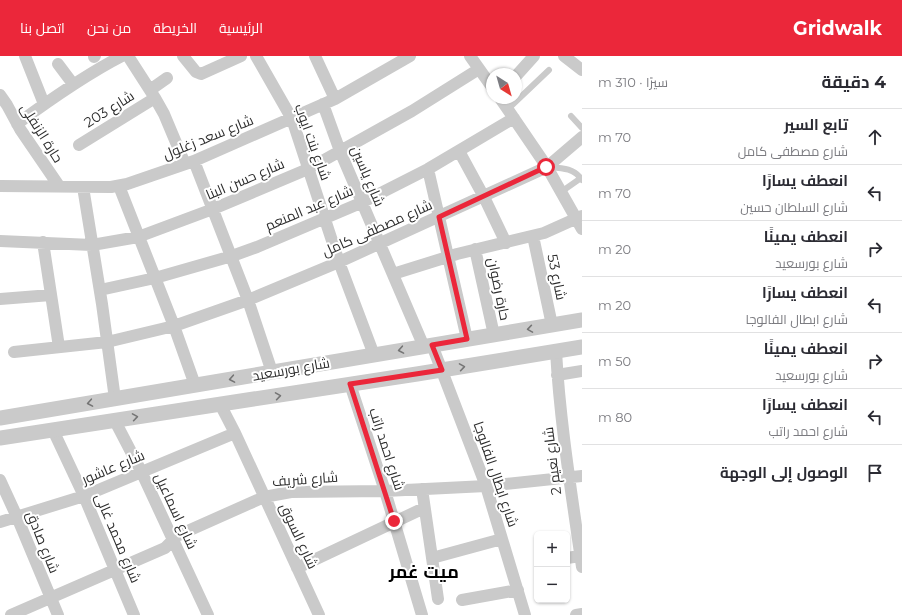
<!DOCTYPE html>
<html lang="ar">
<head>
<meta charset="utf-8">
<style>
	:root { --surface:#fff; --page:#f7f7f7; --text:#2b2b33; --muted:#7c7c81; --line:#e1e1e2; --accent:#eb273a }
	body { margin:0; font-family:Montserrat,Cairo,sans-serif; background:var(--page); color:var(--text); direction:rtl }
	.controls { position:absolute; right:12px; bottom:12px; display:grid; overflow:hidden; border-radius:6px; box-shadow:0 1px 3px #0004 }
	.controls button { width:36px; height:36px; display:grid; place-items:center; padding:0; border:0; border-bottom:1px solid var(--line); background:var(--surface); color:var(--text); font:20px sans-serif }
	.compass { position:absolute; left:486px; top:12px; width:36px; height:36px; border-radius:50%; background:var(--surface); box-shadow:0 1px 3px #0004; rotate:143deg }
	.stop { position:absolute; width:12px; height:12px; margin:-9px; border:3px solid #eb273a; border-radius:50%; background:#fff }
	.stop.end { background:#eb273a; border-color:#fff; box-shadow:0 1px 4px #0008 }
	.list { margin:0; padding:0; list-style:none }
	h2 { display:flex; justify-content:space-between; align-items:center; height:52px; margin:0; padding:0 16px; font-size:17px }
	h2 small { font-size:13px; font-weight:400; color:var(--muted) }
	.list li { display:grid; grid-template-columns:26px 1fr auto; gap:12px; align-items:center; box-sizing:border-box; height:56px; padding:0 16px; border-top:1px solid var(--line) }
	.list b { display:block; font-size:15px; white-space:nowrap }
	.list p { margin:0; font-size:13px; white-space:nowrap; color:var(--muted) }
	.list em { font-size:13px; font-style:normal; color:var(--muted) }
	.icon { flex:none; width:22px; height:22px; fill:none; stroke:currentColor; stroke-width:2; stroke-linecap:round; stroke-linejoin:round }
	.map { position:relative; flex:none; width:582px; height:559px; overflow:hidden; direction:ltr }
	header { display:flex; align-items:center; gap:24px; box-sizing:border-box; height:56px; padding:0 20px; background:var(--accent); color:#fff }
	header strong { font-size:19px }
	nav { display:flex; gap:22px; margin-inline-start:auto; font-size:14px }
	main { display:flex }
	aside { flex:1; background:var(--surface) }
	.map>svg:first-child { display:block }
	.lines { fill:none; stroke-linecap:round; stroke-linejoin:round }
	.service { stroke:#cacaca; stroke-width:6 }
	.minor { stroke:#cacaca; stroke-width:12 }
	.tertiary { stroke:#cacaca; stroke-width:15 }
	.oneway { stroke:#747474 }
	.route { stroke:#eb273a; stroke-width:5 }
	.labels { text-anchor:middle; stroke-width:4; stroke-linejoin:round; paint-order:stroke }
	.street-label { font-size:14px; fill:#2d2d2d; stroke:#fff }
	.district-label { font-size:18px; font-weight:bold; fill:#000; stroke:#fff }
</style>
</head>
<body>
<header>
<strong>Gridwalk</strong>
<nav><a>الرئيسية</a><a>الخريطة</a><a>من نحن</a><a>اتصل بنا</a></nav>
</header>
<main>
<aside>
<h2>4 دقيقة<small>سيرًا · 310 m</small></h2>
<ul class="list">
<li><svg class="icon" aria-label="ahead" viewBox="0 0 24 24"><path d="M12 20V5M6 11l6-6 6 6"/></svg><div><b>تابع السير</b><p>شارع مصطفى كامل</p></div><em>70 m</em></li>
<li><svg class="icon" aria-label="left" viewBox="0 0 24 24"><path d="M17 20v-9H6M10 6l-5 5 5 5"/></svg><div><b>انعطف يسارًا</b><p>شارع السلطان حسين</p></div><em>70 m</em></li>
<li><svg class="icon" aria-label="right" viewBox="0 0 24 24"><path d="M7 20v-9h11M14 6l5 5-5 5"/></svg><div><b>انعطف يمينًا</b><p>شارع بورسعيد</p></div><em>20 m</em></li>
<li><svg class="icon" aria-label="left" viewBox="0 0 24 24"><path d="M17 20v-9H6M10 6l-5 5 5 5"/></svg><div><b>انعطف يسارًا</b><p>شارع ابطال الفالوجا</p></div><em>20 m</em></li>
<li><svg class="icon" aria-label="right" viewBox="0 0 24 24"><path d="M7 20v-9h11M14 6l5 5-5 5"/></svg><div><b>انعطف يمينًا</b><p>شارع بورسعيد</p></div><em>50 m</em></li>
<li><svg class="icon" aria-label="left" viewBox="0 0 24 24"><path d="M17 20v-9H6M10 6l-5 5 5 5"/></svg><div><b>انعطف يسارًا</b><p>شارع احمد راتب</p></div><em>80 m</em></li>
<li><svg class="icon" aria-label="arrive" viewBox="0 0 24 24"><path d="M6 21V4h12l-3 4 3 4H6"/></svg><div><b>الوصول إلى الوجهة</b></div></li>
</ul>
</aside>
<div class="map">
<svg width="582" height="559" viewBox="0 0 582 559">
	<rect width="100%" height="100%" fill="#fff"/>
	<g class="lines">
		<path class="service" d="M508 53 549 14
			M571 60 582 72
			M548 111C562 112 574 112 582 124
			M561 136 581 122"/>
		<path class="minor" d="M25 0 44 48
			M128 0 155 42 164 58 185 108
			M183 0 196 16 201 18 241 0
			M256 0 292 63 339 206 374 299
			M315 0 335 43
			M470 0 492 31
			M564 0 582 14
			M94 1 95 0
			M58 8 73 28
			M516 20 534 0
			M150 34 167 22
			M0 39 7 49 20 73 59 130
			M500 42 547 111 582 173
			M323 48 340 95 424 291
			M17 68C51 43 85 19 122 0
			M79 89 155 42
			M459 95 484 141 506 187
			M194 105 248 244 272 316
			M428 113 467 283
			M0 130 111 131 127 128 194 105 335 43 410 0
			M119 130 174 270 195 329
			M83 131 102 248 115 343
			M533 180 552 269
			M0 185 92 189 138 181 213 153 308 113 412 55 479 13
			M43 186 59 291
			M475 193 494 279
			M393 218 457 198 544 177 582 160
			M100 234 155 222 232 200 257 191 363 146 428 113 514 62
			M0 243 51 239
			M432 289 486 430 525 559
			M556 295C560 368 572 440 582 511
			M14 296 107 286 174 270 248 244 339 206 547 111 582 81
			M557 319 582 315
			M350 328 385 435 422 559
			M220 348 235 377 319 559
			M115 365 141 415 208 559
			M53 374 84 440 134 559
			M0 424 17 461 58 559
			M422 433 438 543
			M0 466 84 440 235 377
			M432 502 502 483
			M567 502 580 500
			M297 512 424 452
			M462 544 518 534
			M11 559 165 492 171 486 172 482 264 441 291 436 385 435 486 430 582 420
			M576 559 582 558"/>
		<path class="tertiary" d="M0 362 582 264
			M0 382 417 318 582 291"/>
	</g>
	<defs><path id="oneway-chevron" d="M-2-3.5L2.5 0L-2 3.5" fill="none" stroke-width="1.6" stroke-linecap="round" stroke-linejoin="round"/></defs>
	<g class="oneway">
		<use href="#oneway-chevron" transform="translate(530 273) rotate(171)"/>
		<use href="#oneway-chevron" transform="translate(401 294) rotate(170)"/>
		<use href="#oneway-chevron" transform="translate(462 311) rotate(-9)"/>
		<use href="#oneway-chevron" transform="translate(232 323) rotate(170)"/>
		<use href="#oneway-chevron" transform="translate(278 340) rotate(-9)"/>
		<use href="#oneway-chevron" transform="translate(90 347) rotate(170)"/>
		<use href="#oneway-chevron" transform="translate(135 361) rotate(-9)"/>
	</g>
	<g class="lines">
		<path class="route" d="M394 465 350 328 442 314 432 289 467 283 439 161 546 111"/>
	</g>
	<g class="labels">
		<g class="street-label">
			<text transform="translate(109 53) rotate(-32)" y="5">شارع 203</text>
			<text transform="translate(42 77) rotate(58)" y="5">حارة الزنفلى</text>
			<text transform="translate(208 81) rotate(-22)" y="5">شارع سعد زغلول</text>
			<text transform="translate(313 86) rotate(70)" y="5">شارع بنت ايوب</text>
			<text transform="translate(368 120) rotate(67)" y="5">شارع ياسين</text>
			<text transform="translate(245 123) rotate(-23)" y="5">شارع حسن البنا</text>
			<text transform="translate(309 152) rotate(-23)" y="5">شارع عبد المنعم</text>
			<text transform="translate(377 172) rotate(-24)" y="5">شارع مصطفى كامل</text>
			<text transform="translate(557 221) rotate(78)" y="5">شارع 53</text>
			<text transform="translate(499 233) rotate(78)" y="5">حارة رضوان</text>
			<text transform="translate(291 313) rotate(-10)" y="5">شارع بورسعيد</text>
			<text transform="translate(387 393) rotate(72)" y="5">شارع احمد راتب</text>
			<text transform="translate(552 405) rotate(-97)" y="5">شارع نعيم 2</text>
			<text transform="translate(113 411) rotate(-23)" y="5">شارع عاشور</text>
			<text transform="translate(496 418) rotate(71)" y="5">شارع ابطال الفالوجا</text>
			<text transform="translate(305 423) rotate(-4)" y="5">شارع شريف</text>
			<text transform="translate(176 455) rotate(65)" y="5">شارع اسماعيل</text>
			<text transform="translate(299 480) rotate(65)" y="5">شارع السوق</text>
			<text transform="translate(118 482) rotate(67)" y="5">شارع محمد غالى</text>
			<text transform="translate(43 486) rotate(68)" y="5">شارع صادق</text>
		</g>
		<g class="district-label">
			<text x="424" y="522">ميت غمر</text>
		</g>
	</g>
</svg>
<div class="controls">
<button>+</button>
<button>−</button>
</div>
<svg class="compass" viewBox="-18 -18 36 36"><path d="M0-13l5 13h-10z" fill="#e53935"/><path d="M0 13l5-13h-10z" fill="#7c7c81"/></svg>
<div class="stop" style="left:546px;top:111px"></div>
<div class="stop end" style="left:394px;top:465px"></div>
</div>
</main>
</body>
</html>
